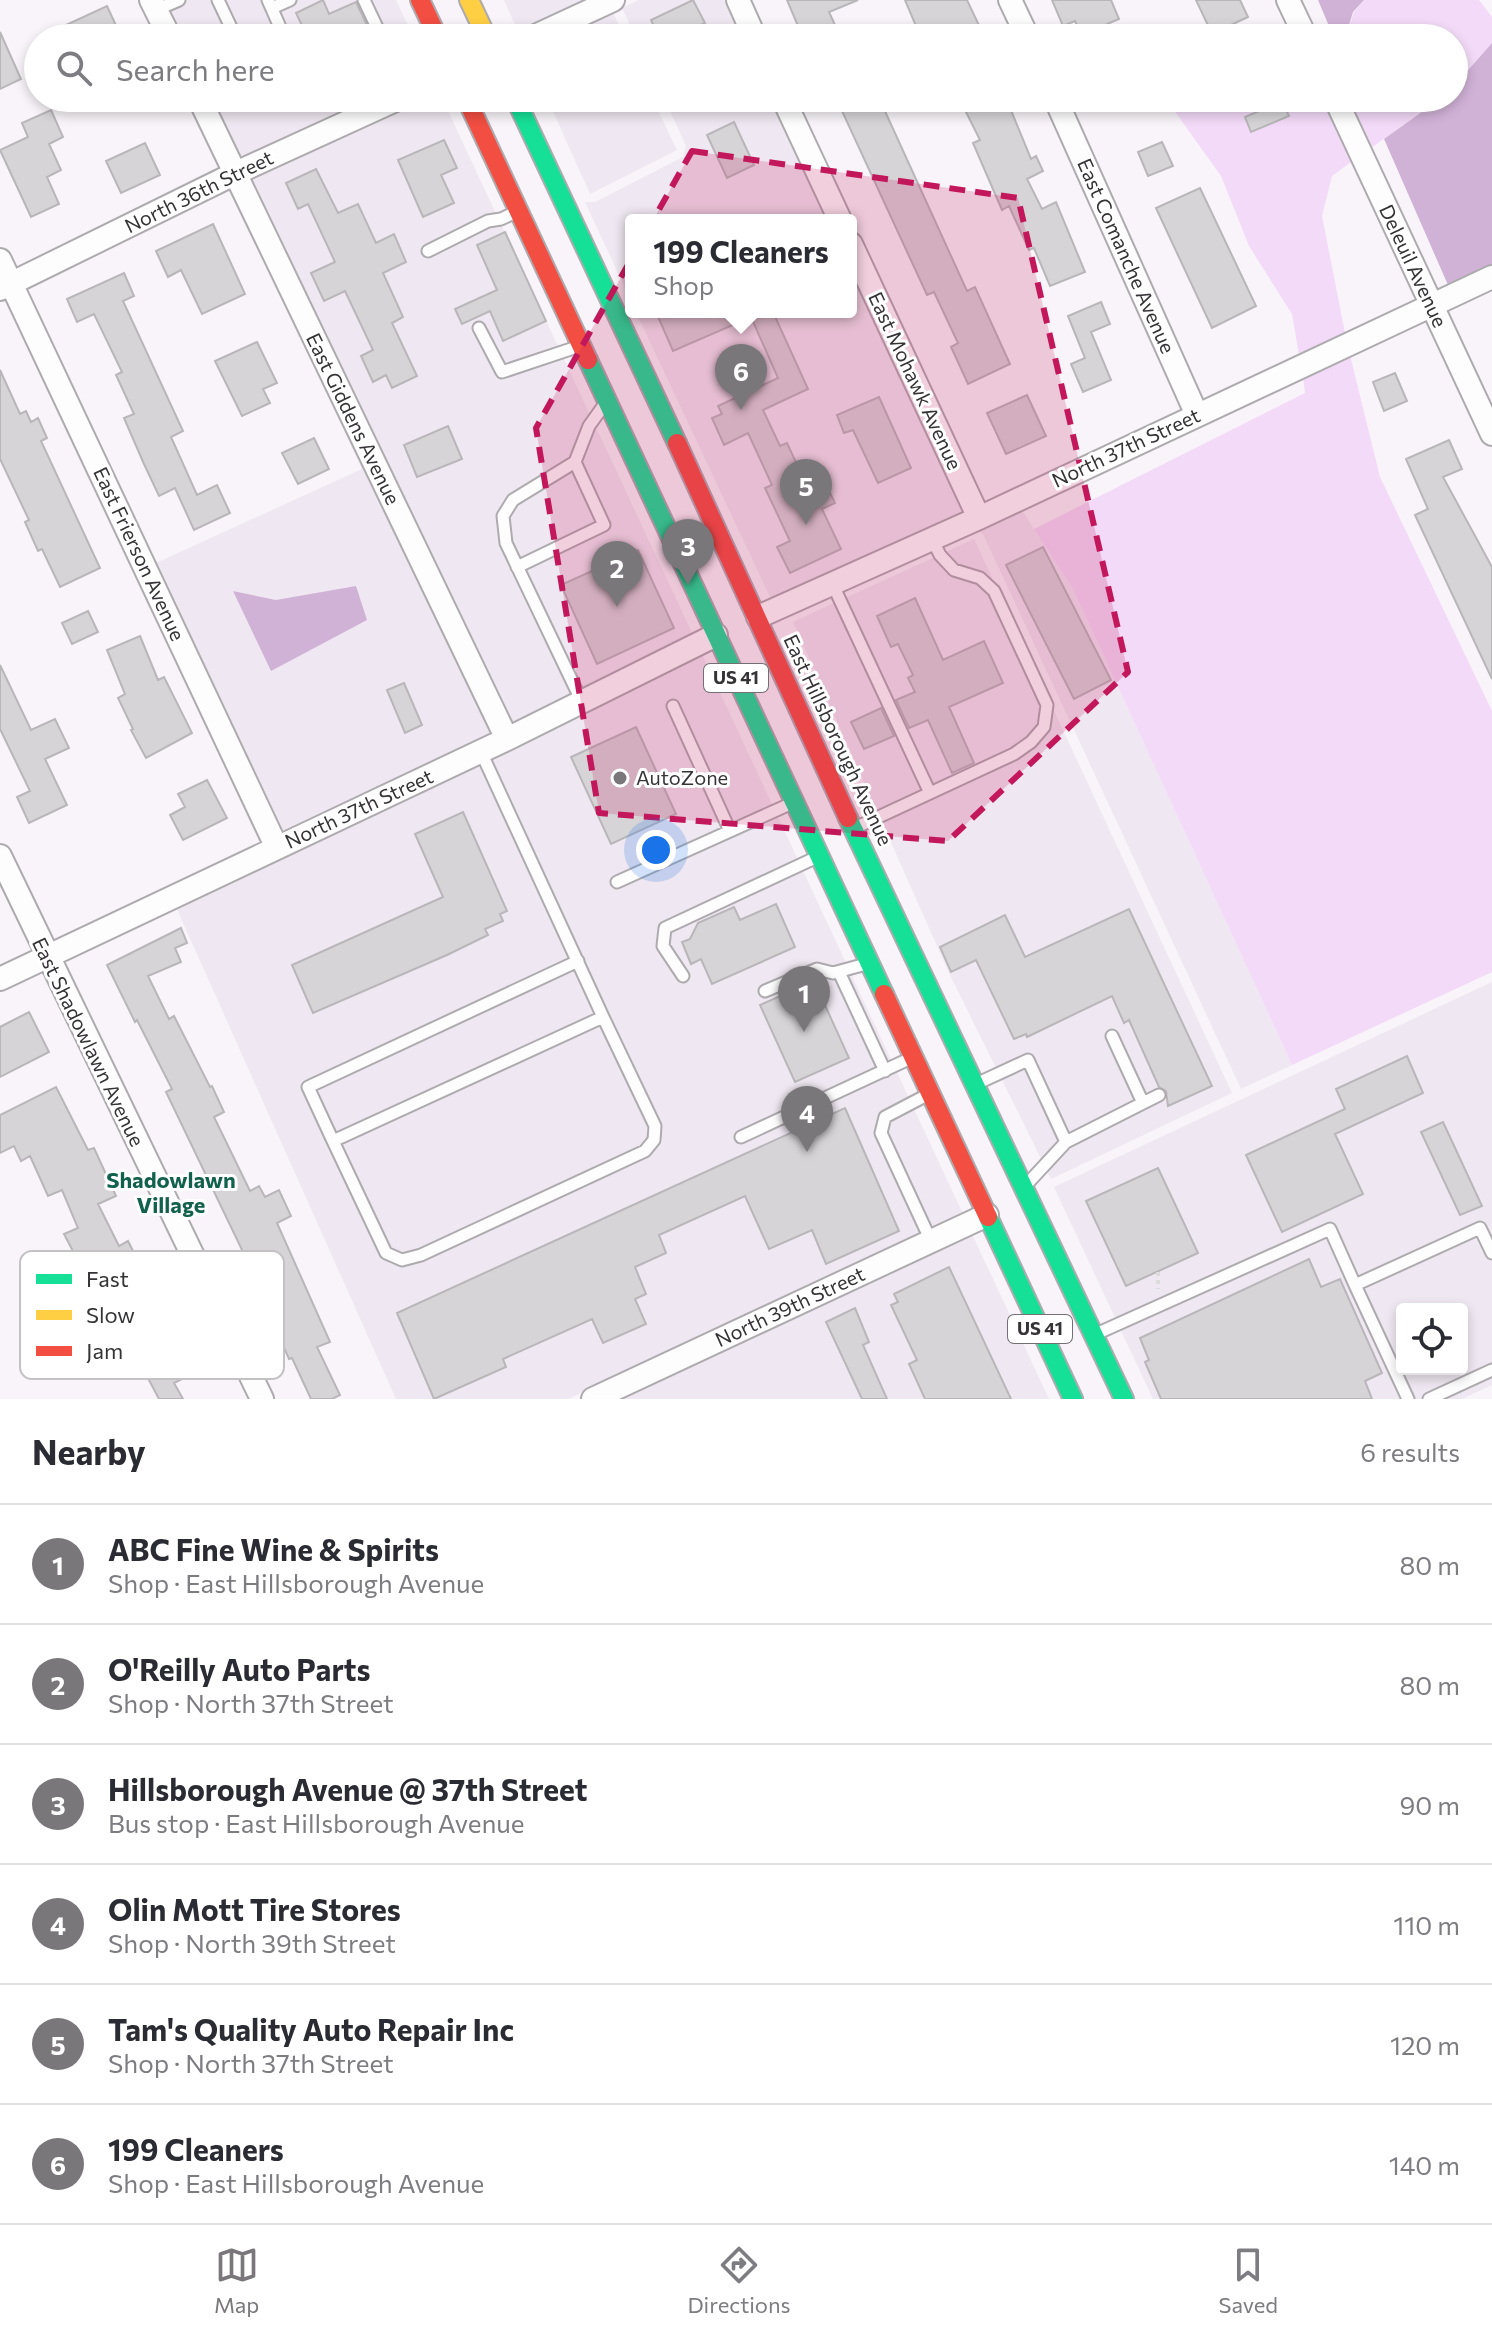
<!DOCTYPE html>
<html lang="en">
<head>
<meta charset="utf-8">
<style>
	:root { --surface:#fff; --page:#f2f2f3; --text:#2b2b33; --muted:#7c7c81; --line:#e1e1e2; --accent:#79777a }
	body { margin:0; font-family:Commissioner,sans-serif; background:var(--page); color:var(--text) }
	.controls { position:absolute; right:24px; bottom:24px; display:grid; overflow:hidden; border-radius:8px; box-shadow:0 4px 12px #0003 }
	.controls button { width:72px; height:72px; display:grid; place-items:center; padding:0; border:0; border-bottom:2px solid var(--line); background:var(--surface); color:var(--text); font:40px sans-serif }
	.you { position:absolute; left:656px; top:850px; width:28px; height:28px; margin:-20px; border:6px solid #fff; border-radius:50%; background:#1a73e8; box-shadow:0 0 0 12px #1a73e833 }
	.badge { display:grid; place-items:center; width:52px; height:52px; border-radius:50%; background:var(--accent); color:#fff; font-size:26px; font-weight:700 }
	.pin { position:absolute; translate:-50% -66px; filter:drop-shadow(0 2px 4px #0008) }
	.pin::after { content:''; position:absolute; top:42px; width:28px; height:24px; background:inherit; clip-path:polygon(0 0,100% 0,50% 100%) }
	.popup { position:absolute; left:625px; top:214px; width:232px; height:104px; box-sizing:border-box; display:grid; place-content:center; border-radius:8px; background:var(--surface); filter:drop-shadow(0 2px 6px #0005); font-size:26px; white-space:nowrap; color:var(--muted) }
	.popup b { font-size:30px; color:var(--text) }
	.popup::after { content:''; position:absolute; left:50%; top:100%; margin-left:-16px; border:16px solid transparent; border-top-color:var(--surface) }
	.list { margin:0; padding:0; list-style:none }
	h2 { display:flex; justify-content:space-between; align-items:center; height:104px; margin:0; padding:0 32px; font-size:34px }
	h2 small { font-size:26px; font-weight:400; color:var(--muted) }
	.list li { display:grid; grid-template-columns:52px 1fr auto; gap:24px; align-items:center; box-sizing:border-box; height:120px; padding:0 32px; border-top:2px solid var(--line) }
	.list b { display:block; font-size:30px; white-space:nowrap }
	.list p { margin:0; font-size:26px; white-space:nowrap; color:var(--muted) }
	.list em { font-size:26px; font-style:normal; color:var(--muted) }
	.icon { flex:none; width:44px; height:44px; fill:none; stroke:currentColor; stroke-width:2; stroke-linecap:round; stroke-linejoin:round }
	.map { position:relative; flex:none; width:1492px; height:1399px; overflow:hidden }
	.search { position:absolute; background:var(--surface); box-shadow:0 4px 12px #0003; left:24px; right:24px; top:24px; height:88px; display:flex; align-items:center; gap:20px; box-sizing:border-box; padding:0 28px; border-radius:44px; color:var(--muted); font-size:30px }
	.sheet { height:824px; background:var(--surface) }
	nav { display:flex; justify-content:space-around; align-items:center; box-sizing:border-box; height:112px; border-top:2px solid var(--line); background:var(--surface); font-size:22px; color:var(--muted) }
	nav a { display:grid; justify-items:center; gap:4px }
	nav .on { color:var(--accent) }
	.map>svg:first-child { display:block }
	.built { fill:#efe7f1; fill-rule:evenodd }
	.green { fill:#f3daf8 }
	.water { fill:#d1b2d7 }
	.building { fill:#d7d4d8; stroke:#b9b6ba; stroke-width:2 }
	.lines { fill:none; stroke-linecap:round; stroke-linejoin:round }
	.lane-casing { stroke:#aeabaf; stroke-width:15 }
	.street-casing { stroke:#aeabaf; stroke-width:26 }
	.fast-casing { stroke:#aeabaf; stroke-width:22 }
	.slow-casing { stroke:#aeabaf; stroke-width:22 }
	.jam-casing { stroke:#aeabaf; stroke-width:22 }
	.path { stroke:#dddcdd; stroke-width:4; stroke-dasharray:4 4; stroke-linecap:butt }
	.lane { stroke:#fefdfe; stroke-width:11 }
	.street { stroke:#fefdfe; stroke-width:22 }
	.fast { stroke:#16e098; stroke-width:18 }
	.slow { stroke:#ffcf43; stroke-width:18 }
	.jam { stroke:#f24e42; stroke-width:18 }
	.marked { fill:#c2185b; fill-opacity:0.2; stroke:#c2185b; stroke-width:6; stroke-dasharray:16 10; stroke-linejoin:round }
	.poi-dot { fill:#79777a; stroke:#fff; stroke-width:3 }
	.labels { text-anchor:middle; stroke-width:6; stroke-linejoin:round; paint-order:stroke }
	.shield { fill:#fff; stroke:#727072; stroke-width:2 }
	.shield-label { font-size:18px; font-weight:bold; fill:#353336 }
	.street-label { font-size:20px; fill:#353336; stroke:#fff }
	.poi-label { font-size:20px; fill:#353336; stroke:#fff; text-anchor:start }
	.neighbourhood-label { font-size:22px; font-weight:bold; fill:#12614d; stroke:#fff }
	.key { fill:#fff; stroke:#c2c2c3; stroke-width:2 }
	.key-label { font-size:22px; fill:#353336 }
</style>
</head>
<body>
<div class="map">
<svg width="1492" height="1399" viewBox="0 0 1492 1399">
	<rect width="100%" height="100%" fill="#f8f4f9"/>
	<path class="built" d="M165 0H396L414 38H183Z
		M504 0H607L625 38H521Z
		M639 0H724L742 38H636L622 8Z
		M213 98H374L242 159Z
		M425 98H442L693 635 513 724 251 178Z
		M547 98H652L677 150 590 194Z
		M664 98H770L827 220H631V301L585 202H595L683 157 686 146Z
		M851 272 963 513 771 599 636 312H851Z
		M277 287 492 735 284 833 156 563 362 469ZM233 591 276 600 272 671Z
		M1021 509 1073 589 1292 1065 1241 1089 983 534 977 530Z
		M974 539 1232 1093 1051 1179 949 973 793 622Z
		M702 654 963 1214 568 1399H396L176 907 523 744Z
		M1492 982V1385L1462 1399H1153L1054 1187ZM1402 1309H1462V1369H1402Z
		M972 1234 1049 1399H618Z"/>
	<path class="green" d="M1364 0H1479L1492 17V43L1454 86V38H1345L1354 12Z
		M1170 98H1321L1351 162 1332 176 1322 216 1345 333 1299 355 1292 314 1249 246 1221 176 1176 113Z
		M1348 98H1441L1371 148Z
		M1350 355 1380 477 1492 711V972L1292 1065 1073 589 1034 529 1305 393 1303 377Z"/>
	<path class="water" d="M1318 0H1364L1353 12 1345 38H1334Z
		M1492 43V265L1448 285 1384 139 1441 98H1454V86Z
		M356 586 367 620 271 671 233 591 276 600Z"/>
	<path class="building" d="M323 0 329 14 356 2 373 38H308L296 13Z
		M693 0 705 23 674 38H659L651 20Z
		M787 0H858L829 12 835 25 803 38Z
		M905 0H967L985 38H921Z
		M1052 0H1111L1119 19 1107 24 1112 38H1083L1075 21 1063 26Z
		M1196 0H1240L1248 17 1212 34Z
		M107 6 119 32 106 38H72L66 25Z
		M0 32 21 79 0 89Z
		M836 98H879L967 291 975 287 1010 364 968 384 951 347 958 343 934 292 927 295Z
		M959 98H1006L1031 159 1036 156 1043 171 1027 179 1042 209 1056 202 1085 272 1050 286 1034 248 1029 250 1009 206 1002 210 973 143 980 140Z
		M1282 101 1289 116 1251 132 1245 117Z
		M51 110 63 137 49 144 61 170 47 177 59 204 31 217 0 150 28 137 22 123Z
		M734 122 754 165 727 178 707 135Z
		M444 140 457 168 441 175 454 203 423 217 398 160Z
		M1162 142 1173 166 1148 176 1138 152Z
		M145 143 160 175 121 193 106 161Z
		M316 169 338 213 358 204 376 243 394 234 406 262 383 273 403 317 392 323 417 376 392 388 386 375 373 382 361 356 373 350 345 291 324 301 311 273 335 262 308 204 298 209 286 183Z
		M1200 188 1256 306 1212 328 1156 208Z
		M213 224 245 294 202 314 181 270 168 277 156 251Z
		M505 232 546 321 503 341 490 311 462 324 455 309 497 290 477 245Z
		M124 273 134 296 123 301 183 431 171 437 197 495 217 485 230 513 194 530 175 488 159 496 144 464 124 418 134 414 116 375 122 372 94 314 77 322 67 299Z
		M1101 302 1110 324 1091 332 1111 380 1083 392 1071 364 1085 358 1068 316Z
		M656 312H773L808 389 763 410 780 446 787 443 800 471 816 464 835 503 822 509 841 549 790 573 777 547 790 541 765 488 772 485 748 433 724 445 712 418 722 414 718 406 778 378 751 317 673 351Z
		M257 342 277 383 263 389 270 403 242 416 215 361Z
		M0 370 20 414 26 411 31 422 38 418 47 438 41 441 100 568 60 587 42 549 38 551 25 522 29 520 0 459Z
		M1395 373 1407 401 1384 411 1373 382Z
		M1027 395 1046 436 1006 454 987 413Z
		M879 397 911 468 878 483 853 430 844 433 837 415Z
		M448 426 462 459 417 477 404 445Z
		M314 438 329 469 298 484 282 453Z
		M1449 440 1462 469 1443 477 1492 567V679L1415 515 1428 509 1406 459Z
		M1043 547 1111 680 1074 699 1006 565Z
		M638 550 674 628 597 664 561 585Z
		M915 598 943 660 984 641 1003 683 949 707 974 763 952 773 928 720 909 728 896 700 915 692 908 678 913 675 898 644 891 647 877 616Z
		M88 611 98 632 72 644 62 623Z
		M140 636 158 680 164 677 192 733 146 758 131 730 133 729 118 698 125 694 107 650Z
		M0 665 31 730 55 719 69 748 45 759 67 805 29 823 17 797 30 791 0 729Z
		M404 683 422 725 405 733 387 690Z
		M881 708 894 736 864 749 851 722Z
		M636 727 676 814 611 844 571 757Z
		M207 780 227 818 183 840 170 815 185 807 178 794Z
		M463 812 507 911 500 914 503 921 485 929 488 935 447 955 313 1013 292 965 443 897 415 834Z
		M776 904 795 947 712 984 701 959 691 964 682 942 690 939 698 923 734 907 740 920Z
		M1129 909 1212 1086 1168 1106 1166 1091 1159 1087 1129 1020 1124 1023 1112 996 1027 1037 1026 1034 1014 1039 976 960 951 972 940 947 1005 915 1025 957Z
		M181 928 187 943 175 948 181 962 148 976 169 1019 174 1016 210 1087 212 1086 224 1112 214 1117 250 1191 259 1186 265 1197 279 1190 291 1216 277 1223 330 1342 317 1347 340 1395 332 1399H311L292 1358 289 1359 262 1297 246 1304 239 1290 253 1284 240 1256 244 1254 166 1092 172 1089 137 1020 135 1022 107 965Z
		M814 981 849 1058 795 1082 760 1005Z
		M29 1012 49 1052 0 1077V1027Z
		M1407 1056 1423 1093 1335 1134 1363 1194 1282 1232 1246 1155 1345 1109 1336 1089Z
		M56 1087 88 1150 94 1148 116 1196 98 1204 119 1246 128 1241 194 1373 174 1383 183 1399H159L131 1346 134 1344 90 1252 77 1259 64 1234 78 1228 62 1190 48 1196 30 1156 21 1161 14 1146 0 1153V1115Z
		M845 1108 899 1231 826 1264 812 1230 769 1249 745 1196 659 1235 666 1253 635 1267 646 1294 635 1299 646 1324 603 1343 592 1319 503 1359 506 1367 434 1399 397 1313Z
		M1443 1122 1482 1206 1460 1215 1421 1132Z
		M1158 1168 1198 1253 1126 1286 1086 1201Z
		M1309 1259 1321 1287 1340 1279 1382 1373 1365 1381 1372 1399H1161L1145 1362 1149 1360 1140 1338Z
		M949 1267 1011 1399H925L909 1364 917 1360 891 1305 898 1302 894 1294Z
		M855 1308 869 1342 863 1345 887 1399H862L826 1322Z"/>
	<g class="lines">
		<defs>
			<path id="lane" d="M218 0 236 38
				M268 0 283 34 275 38
				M364 0 382 38
				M272 8 290 0
				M156 10 179 0
				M428 251 488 221 501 219 514 213
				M479 328 502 372 577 347
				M517 567 604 525 575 462
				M832 583 930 793
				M582 702 506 543 503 516 513 500 575 462 589 426 604 405
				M673 706 730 831
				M481 752 603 1017 333 1141 308 1087 578 961
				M857 827 1014 754 1031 742 1044 727 1047 705 994 591 980 578 954 570 940 555 932 539
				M617 882 790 804
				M839 972 885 1071
				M683 976 663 946 665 928 815 858
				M765 991 817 969 833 973 866 964
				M976 1084 1028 1060 1066 1142
				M927 1095 885 1117 881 1133 931 1241
				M1143 1103 1159 1095
				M741 1137 911 1058
				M333 1141 386 1253 402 1260 421 1255 645 1151 654 1140 655 1126 603 1017
				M1028 1183 1066 1142 1143 1103 1112 1036
				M1355 1285 1408 1399
				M1096 1334 1330 1229 1355 1285 1480 1228 1492 1253
				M1429 1399 1492 1370"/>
			<path id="street" d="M151 0 170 38
				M738 0 755 38
				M1010 0 1028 38
				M1288 0 1306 38
				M531 38 613 0
				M199 98 507 739
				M783 98 840 220
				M1055 98 1197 415
				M1335 98 1492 434
				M851 244 979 518
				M0 260 277 848
				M0 289 236 173 400 98
				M758 617 979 518 1492 277
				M0 856 262 1399
				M0 979 507 739 716 635
				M593 1399 987 1215"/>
			<path id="fast" d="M515 98 677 443
				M588 360 884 994
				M848 818 1124 1399
				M988 1217 1073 1399"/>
			<path id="slow" d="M469 0 487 38"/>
			<path id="jam" d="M420 0 438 38
				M466 98 588 360
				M677 443 848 818
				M884 994 988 1217"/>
		</defs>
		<use href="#lane" class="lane-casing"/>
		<use href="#street" class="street-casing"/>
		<use href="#fast" class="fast-casing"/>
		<use href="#slow" class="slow-casing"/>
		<use href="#jam" class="jam-casing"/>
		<path class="path" d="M1158 1272V1289"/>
		<use href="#lane" class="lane"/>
		<use href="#street" class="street"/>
		<use href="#fast" class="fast"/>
		<use href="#slow" class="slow"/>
		<use href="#jam" class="jam"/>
	</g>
	<path class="marked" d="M692 151 1018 198 1128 672 948 841 599 813 536 428Z"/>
	<circle class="poi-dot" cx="620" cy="778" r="8"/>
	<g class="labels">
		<g class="shield">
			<rect x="704" y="664" width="64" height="28" rx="6"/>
			<rect x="1008" y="1315" width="64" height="28" rx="6"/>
		</g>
		<g class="shield-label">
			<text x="736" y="684">US 41</text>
			<text x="1040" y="1335">US 41</text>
		</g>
		<g class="street-label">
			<text transform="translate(199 192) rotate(-26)" y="7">North 36th Street</text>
			<text transform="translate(1126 256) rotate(66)" y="7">East Comanche Avenue</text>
			<text transform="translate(1413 266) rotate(65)" y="7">Deleuil Avenue</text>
			<text transform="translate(915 381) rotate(65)" y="7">East Mohawk Avenue</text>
			<text transform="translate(353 419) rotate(64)" y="7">East Giddens Avenue</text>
			<text transform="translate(1126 448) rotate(-25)" y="7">North 37th Street</text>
			<text transform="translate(139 554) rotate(65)" y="7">East Frierson Avenue</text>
			<text transform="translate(838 740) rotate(65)" y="7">East Hillsborough Avenue</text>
			<text transform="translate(359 809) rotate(-25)" y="7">North 37th Street</text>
			<text transform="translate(88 1042) rotate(64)" y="7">East Shadowlawn Avenue</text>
			<text transform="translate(790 1307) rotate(-25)" y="7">North 39th Street</text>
		</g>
		<g class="poi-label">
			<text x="636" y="785">AutoZone</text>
		</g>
		<g class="neighbourhood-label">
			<text x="171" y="1188">Shadowlawn<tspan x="171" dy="25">Village</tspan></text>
		</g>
	</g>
	<rect x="20" y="1251" width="264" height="128" rx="12" class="key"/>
	<rect x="36" y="1274" width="36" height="10" fill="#16e098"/>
	<rect x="36" y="1310" width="36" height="10" fill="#ffcf43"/>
	<rect x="36" y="1346" width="36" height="10" fill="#f24e42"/>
	<g class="key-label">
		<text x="86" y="1287">Fast</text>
		<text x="86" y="1323">Slow</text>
		<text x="86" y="1359">Jam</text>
	</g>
</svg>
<div class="controls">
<button><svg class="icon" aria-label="locate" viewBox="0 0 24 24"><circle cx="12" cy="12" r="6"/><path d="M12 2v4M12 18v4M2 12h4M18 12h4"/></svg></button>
</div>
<div class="you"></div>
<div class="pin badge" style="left:804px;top:1032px">1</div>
<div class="pin badge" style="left:617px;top:607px">2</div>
<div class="pin badge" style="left:688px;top:585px">3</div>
<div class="pin badge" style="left:807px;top:1152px">4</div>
<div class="pin badge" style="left:806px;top:525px">5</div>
<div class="pin badge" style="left:741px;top:410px">6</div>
<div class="popup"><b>199 Cleaners</b>Shop</div>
<div class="search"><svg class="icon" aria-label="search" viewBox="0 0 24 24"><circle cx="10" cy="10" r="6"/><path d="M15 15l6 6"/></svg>Search here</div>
</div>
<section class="sheet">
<h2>Nearby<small>6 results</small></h2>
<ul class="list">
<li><span class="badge">1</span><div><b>ABC Fine Wine &amp; Spirits</b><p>Shop · East Hillsborough Avenue</p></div><em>80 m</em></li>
<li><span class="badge">2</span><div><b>O'Reilly Auto Parts</b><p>Shop · North 37th Street</p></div><em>80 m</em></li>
<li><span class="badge">3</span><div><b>Hillsborough Avenue @ 37th Street</b><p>Bus stop · East Hillsborough Avenue</p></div><em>90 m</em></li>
<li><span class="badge">4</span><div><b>Olin Mott Tire Stores</b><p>Shop · North 39th Street</p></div><em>110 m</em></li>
<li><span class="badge">5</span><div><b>Tam's Quality Auto Repair Inc</b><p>Shop · North 37th Street</p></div><em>120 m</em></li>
<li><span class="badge">6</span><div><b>199 Cleaners</b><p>Shop · East Hillsborough Avenue</p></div><em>140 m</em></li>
</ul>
</section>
<nav>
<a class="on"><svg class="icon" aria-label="map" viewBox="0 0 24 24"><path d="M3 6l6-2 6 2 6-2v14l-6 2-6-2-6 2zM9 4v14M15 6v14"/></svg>Map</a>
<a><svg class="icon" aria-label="directions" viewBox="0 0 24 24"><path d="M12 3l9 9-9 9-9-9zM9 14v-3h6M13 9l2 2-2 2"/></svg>Directions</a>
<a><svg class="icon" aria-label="saved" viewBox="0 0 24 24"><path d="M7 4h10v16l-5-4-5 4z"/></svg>Saved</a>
</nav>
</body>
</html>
